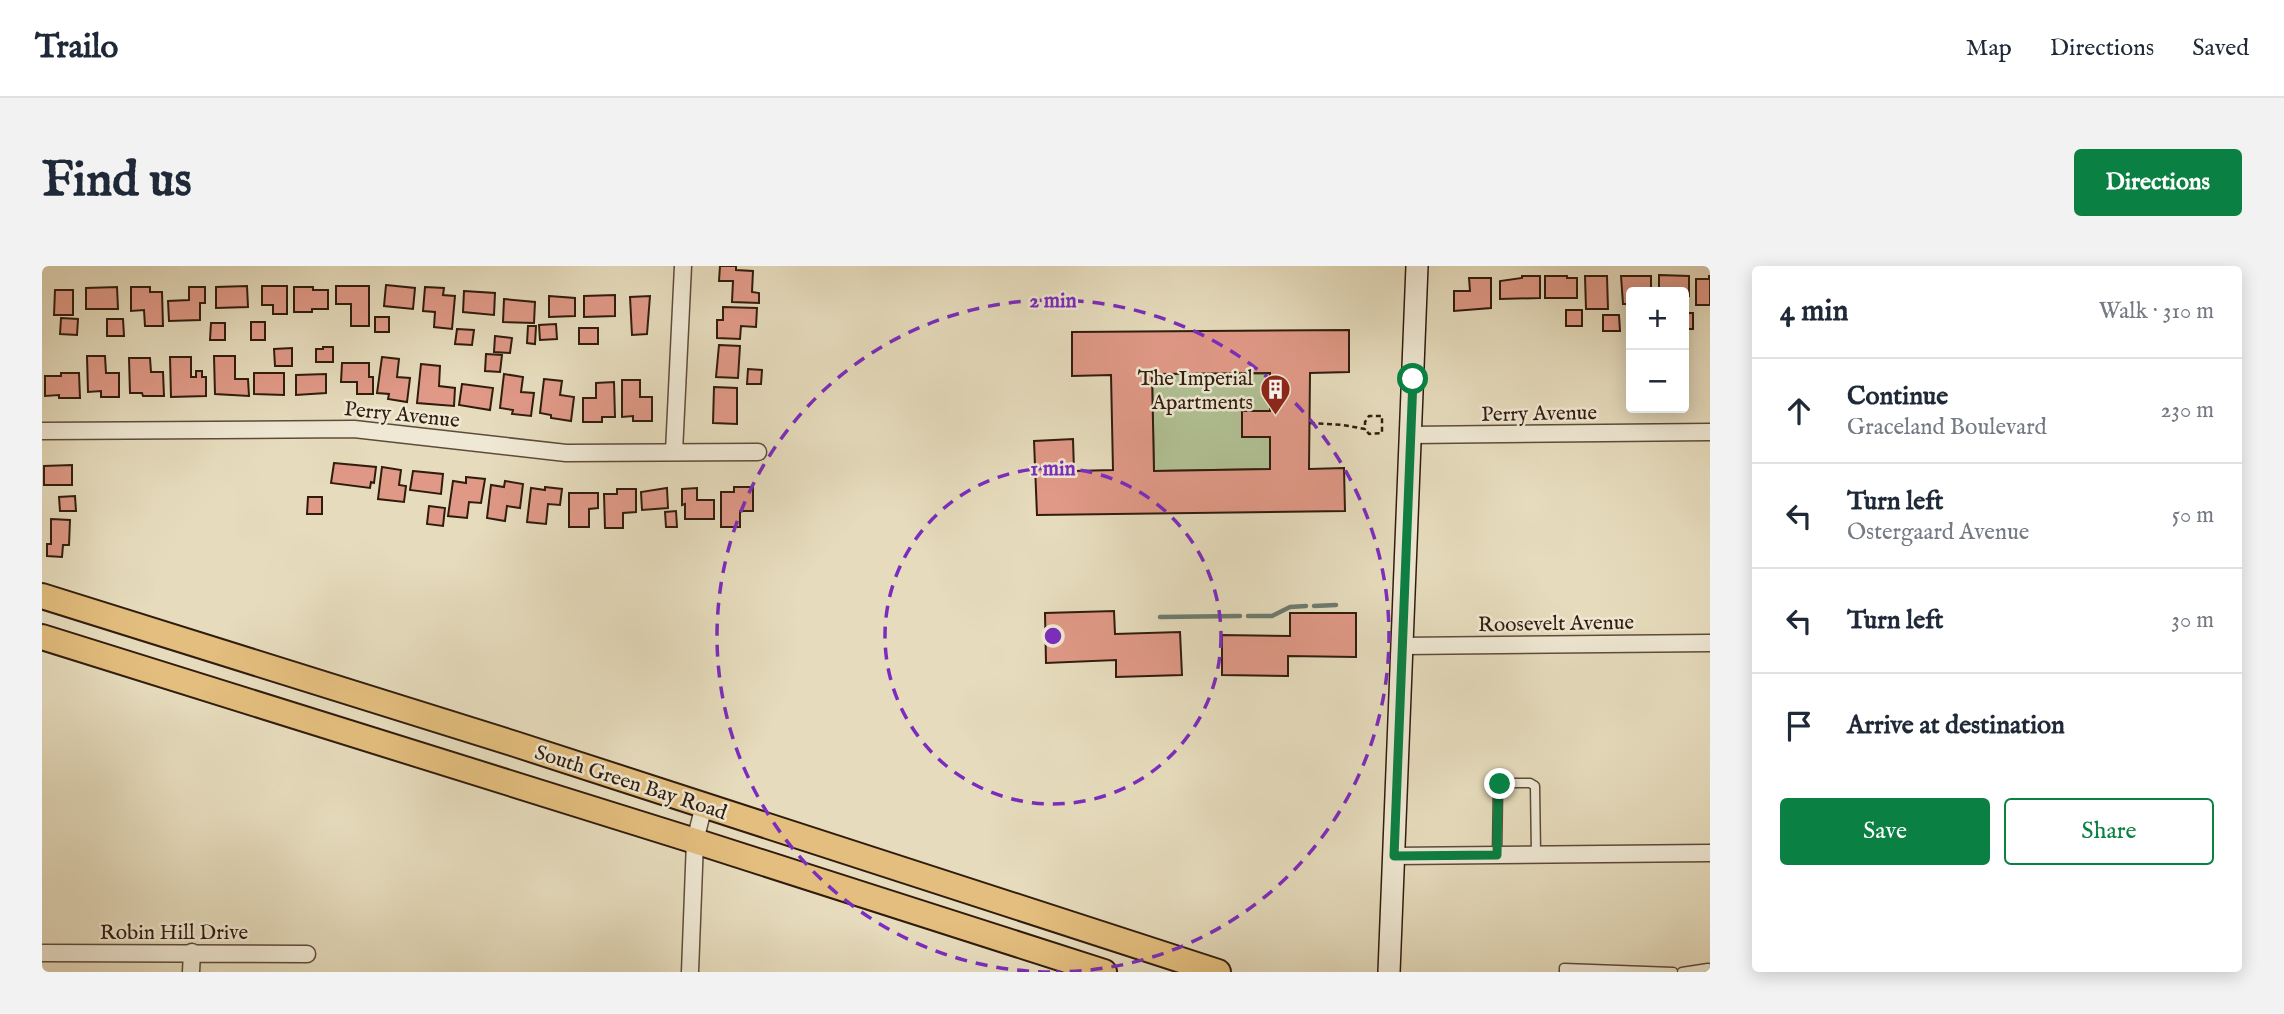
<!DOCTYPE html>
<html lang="en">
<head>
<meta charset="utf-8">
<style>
	:root { --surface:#fff; --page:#f2f2f3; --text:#1f2937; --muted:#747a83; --line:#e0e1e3; --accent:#0b8043 }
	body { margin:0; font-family:"IM FELL English",serif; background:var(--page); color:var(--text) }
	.controls { position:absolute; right:21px; top:21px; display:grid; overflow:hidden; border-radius:7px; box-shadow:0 4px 18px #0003 }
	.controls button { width:63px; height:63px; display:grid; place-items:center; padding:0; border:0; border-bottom:2px solid var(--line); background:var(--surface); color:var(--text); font:35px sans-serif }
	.stop { position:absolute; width:21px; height:21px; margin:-16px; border:5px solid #0b8043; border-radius:50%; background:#fff }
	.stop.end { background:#0b8043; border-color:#fff; box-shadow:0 2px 7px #0008 }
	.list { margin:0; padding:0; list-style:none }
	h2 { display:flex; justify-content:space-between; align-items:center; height:91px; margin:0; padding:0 28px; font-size:30px }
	h2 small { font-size:23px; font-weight:400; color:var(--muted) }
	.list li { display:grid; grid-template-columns:46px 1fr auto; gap:21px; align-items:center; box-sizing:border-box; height:105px; padding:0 28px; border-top:2px solid var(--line) }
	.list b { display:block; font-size:26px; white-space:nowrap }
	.list p { margin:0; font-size:23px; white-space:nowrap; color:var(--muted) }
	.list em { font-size:23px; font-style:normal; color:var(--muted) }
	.actions { display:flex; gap:14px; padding:21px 28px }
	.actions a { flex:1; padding:16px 0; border:2px solid var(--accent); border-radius:7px; text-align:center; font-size:24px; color:var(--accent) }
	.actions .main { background:var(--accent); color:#fff }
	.icon { flex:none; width:38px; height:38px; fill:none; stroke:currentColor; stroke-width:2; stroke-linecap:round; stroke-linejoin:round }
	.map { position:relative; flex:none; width:1668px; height:706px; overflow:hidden; border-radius:7px }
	header { display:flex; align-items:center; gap:42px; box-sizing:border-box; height:98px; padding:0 35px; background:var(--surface); border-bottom:2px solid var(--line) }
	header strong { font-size:33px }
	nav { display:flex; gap:38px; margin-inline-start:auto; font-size:24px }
	.intro { display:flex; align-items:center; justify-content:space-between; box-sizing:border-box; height:168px; padding:0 42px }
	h1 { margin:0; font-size:49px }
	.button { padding:18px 32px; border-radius:7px; background:var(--accent); color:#fff; font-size:24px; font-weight:700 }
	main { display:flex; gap:42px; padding:0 42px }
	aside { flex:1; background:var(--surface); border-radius:7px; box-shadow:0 4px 18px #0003 }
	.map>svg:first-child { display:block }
	.green { fill:#b1c194; stroke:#706e50; stroke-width:2 }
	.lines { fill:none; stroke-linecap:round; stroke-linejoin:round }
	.stream { stroke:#6d7b70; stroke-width:4.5 }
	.building { fill:#e09987; stroke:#301c0d; stroke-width:2; fill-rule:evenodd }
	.lane-casing { stroke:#5e4c39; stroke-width:11 }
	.street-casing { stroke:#5e4c39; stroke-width:19 }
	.secondary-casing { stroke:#301c0d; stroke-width:24 }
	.primary-casing { stroke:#301c0d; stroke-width:28 }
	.path { stroke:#301c0d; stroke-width:2.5; stroke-dasharray:5 3.5; stroke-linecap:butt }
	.lane { stroke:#efe8d4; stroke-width:8 }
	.street { stroke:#efe8d4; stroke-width:16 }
	.secondary { stroke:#efe8d4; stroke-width:21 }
	.primary { stroke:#e3be7e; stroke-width:24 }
	.route { stroke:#0b8043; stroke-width:9 }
	.ring { fill:none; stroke:#7b2cbf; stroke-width:3.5; stroke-dasharray:12 9 }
	.labels { text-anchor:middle; stroke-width:5; stroke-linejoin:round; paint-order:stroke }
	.poi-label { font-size:21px; fill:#301c0d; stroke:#efe8d4; text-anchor:end }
	.street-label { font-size:21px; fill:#301c0d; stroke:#efe8d4 }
	.centre { fill:#7b2cbf; stroke:#efe8d4; stroke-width:3.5 }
	.ring-label { font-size:21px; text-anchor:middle; font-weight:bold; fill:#7b2cbf; stroke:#efe8d4; stroke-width:5; stroke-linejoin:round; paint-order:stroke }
</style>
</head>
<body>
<header>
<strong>Trailo</strong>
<nav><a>Map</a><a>Directions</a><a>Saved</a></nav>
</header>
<div class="intro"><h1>Find us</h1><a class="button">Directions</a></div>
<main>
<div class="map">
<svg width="1668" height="706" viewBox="0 0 1668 706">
	<rect width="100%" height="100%" fill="#e6dcbd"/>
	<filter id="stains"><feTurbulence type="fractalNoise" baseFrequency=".00286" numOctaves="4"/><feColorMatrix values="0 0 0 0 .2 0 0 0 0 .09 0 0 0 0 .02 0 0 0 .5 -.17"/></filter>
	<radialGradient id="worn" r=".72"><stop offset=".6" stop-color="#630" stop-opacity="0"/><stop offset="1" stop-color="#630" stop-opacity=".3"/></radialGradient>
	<path class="green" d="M1228 107V145H1200L1201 171H1228V203L1112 205 1110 108Z"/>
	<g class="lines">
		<path class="stream" d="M1272 340 1294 339
			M1206 350H1230L1248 341 1264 340
			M1118 351 1198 350"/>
	</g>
	<path class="building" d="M678 0H694V4L711 5 710 26 717 27V37L690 36 691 15H677Z
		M1617 9 1647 10V30H1642V37V26H1617Z
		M1480 10H1498V32L1458 33V15L1480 12Z
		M1503 10H1525V12H1535V32H1503Z
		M1543 10H1565L1566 43H1544Z
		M1579 10H1609V26H1589V38H1581Z
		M1667 10H1668V39H1654V13H1667Z
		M1427 12H1449V42L1412 45V25H1428Z
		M344 19 373 22 371 43 342 40Z
		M205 20 206 41 174 42V21Z
		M220 20H245V48H231V39H220Z
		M294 20H327V60H309V38H294Z
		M75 21 76 43H44V22Z
		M89 21H108V26H120L121 60H103L102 44 89 45Z
		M147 21H163V37H158V54L127 55 126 35 147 34Z
		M252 21H271V24H286V43H270V46H252Z
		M383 21 402 22 401 29 413 30 410 63 392 61 393 46 381 45Z
		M13 24H31V49H12Z
		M422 25 453 27 452 49 421 46Z
		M573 29V50L542 51V30Z
		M507 30 533 32V50L507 51Z
		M608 30 605 68 590 69 588 31Z
		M462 33 493 36 492 57 461 56Z
		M681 41 715 42 714 61 699 60 698 73 675 72V54H681Z
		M1524 44H1540V60H1524Z
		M1642 47H1651V63H1642Z
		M1561 49H1577L1578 65H1561Z
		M333 51H347V66H333Z
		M19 52 36 53 35 69 18 68Z
		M65 53H81L82 70H65Z
		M209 56H223V74H209Z
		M169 57H183V74H168Z
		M514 58 515 73 498 74 497 59Z
		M486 60H494L493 78 485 77Z
		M537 62H556V78H537Z
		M415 63 432 64 430 79 413 78Z
		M1307 64V106L1268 107 1267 203 1302 202 1303 245 995 249 992 175 1031 173 1032 205 1071 204 1069 109 1030 110V66ZM1228 107V145H1200V171H1228V203L1112 205 1110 108Z
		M453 70 470 72 468 87 452 86Z
		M677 79 698 80 696 112 674 111Z
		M281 81H291V96H274V83H281Z
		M250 82V100H233L232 83Z
		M444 88 460 89 458 106 443 105Z
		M45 90H63L64 107H77V131H59V125L46 126Z
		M172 90H193V113H206L207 130 173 128Z
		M128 91H149V111H154V105H160V111H164V130L129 131Z
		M340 91 357 93 355 111 368 112 365 136 346 133 347 128 335 127Z
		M87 92H108L109 106H121L122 130H101L100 127H88Z
		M300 97H327V111H331V128H315V116H299Z
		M379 98 398 100 397 120 413 122 412 140 375 137Z
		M706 103 720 104 719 118H705Z
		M19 107H37L38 132H17V129L3 130V110H19Z
		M212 107H242V129L212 128Z
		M284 108V127L254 129V109Z
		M462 108 481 111 479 126 492 127 489 150 470 148 471 144 458 142Z
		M502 113 520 115 518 129 532 131 529 155 509 152V149L498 147Z
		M580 114H598V131H610V155H591V150L580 151Z
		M572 116 573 151H560V156H541V132H554V117Z
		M420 118 451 122 448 144 417 139Z
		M672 121 695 122V158L671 157Z
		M292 197 334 201 332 217 329 216 328 222 289 217Z
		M30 199V219H2V200Z
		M340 201 359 204 357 219 364 220 362 236 336 233Z
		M371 205 401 208 399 228 368 224Z
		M424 211 443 213 439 237 427 236 425 252 406 250 411 215 424 217Z
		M463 215 481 218 478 242 465 240 463 255 445 252 449 219 462 221Z
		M503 221 520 223 518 239 506 238 504 258 485 256 489 222 503 224Z
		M692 221H711V245H698V261H679V226H692Z
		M625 222 626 242 600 244 599 226Z
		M655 222V234H672V253H643V238L640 239V223Z
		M575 223H594V246L581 247V262H563L562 228H575Z
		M527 227H556V242L547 243V261H527Z
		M33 230 34 245H18L17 231Z
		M266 231H280V248H265Z
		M387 240 403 242 401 260 385 258Z
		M634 245 635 261H624L623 246Z
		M9 253 28 254 27 279H21L20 291 5 290V278H9Z
		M1072 345 1073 368 1138 366 1140 409 1074 411V394L1004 397 1003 347Z
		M1248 347H1314V391L1246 390V410L1180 409V369L1248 370Z"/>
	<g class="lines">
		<defs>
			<path id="lane" d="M1455 589 1456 523 1458 518 1462 517H1488L1493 520 1494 588
				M1522 706V702L1631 706
				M1640 706 1666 702"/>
			<path id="street" d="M0 165 312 163 524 187 716 186
				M1369 169 1668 166
				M632 186 641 0
				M1360 380 1668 377
				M1352 590 1668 587
				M0 687 265 688
				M149 706 150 686
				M648 706 653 575 662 539"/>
			<path id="secondary" d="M1347 706 1375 0"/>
			<path id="primary" d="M0 330 473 478 1176 706
				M0 371 653 575 1062 706"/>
		</defs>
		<use href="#lane" class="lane-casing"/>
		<use href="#street" class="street-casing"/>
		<use href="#secondary" class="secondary-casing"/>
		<use href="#primary" class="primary-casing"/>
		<path class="path" d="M1268 157 1301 159 1323 163V156L1327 150H1340V167L1327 168 1323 163"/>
		<use href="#lane" class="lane"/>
		<use href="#street" class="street"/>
		<use href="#secondary" class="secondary"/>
		<use href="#primary" class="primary"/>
	</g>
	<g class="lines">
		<path class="route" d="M1371 113 1352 590 1455 589 1456 523 1458 518"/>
	</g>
	<g class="ring">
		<circle cx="1011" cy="370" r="168"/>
		<path d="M1008 706A336 336 0 1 1 1014 706"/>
	</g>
	<defs>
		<symbol id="building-pin" viewBox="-11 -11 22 30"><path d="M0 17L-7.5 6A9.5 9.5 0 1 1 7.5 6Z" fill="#8f2418" stroke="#efe8d4"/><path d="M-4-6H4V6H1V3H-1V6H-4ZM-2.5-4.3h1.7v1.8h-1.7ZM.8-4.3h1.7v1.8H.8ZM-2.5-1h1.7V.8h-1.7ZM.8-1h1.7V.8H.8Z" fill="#fff"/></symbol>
	</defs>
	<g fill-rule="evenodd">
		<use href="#building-pin" x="1216" y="106" width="35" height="47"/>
	</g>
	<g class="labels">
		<g class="poi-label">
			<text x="1211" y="119">The Imperial<tspan x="1211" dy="24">Apartments</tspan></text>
		</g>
		<g class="street-label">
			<text transform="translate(1497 147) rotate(-1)" y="7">Perry Avenue</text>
			<text transform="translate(360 148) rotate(6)" y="7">Perry Avenue</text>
			<text transform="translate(1514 357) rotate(-1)" y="7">Roosevelt Avenue</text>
			<text transform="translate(589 516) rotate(18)" y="7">South Green Bay Road</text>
			<text x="132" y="673">Robin Hill Drive</text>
		</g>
	</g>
	<circle cx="1011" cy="370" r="10" class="centre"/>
	<g class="ring-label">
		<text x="1011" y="41">2 min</text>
		<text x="1011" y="209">1 min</text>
	</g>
	<rect width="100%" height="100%" filter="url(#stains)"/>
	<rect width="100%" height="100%" fill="url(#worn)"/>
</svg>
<div class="controls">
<button>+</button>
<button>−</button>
</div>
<div class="stop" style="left:1371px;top:113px"></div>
<div class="stop end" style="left:1458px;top:518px"></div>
</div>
<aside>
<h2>4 min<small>Walk · 310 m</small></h2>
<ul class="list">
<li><svg class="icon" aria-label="ahead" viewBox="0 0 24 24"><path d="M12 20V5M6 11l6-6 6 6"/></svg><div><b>Continue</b><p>Graceland Boulevard</p></div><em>230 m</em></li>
<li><svg class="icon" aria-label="left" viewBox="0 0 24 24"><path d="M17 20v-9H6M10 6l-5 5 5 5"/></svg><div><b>Turn left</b><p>Ostergaard Avenue</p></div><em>50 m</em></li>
<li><svg class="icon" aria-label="left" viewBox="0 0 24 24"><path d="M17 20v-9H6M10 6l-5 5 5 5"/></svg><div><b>Turn left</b></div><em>30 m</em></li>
<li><svg class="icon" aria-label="arrive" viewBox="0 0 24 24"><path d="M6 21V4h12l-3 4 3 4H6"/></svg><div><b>Arrive at destination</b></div></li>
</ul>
<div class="actions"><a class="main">Save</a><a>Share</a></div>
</aside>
</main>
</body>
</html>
